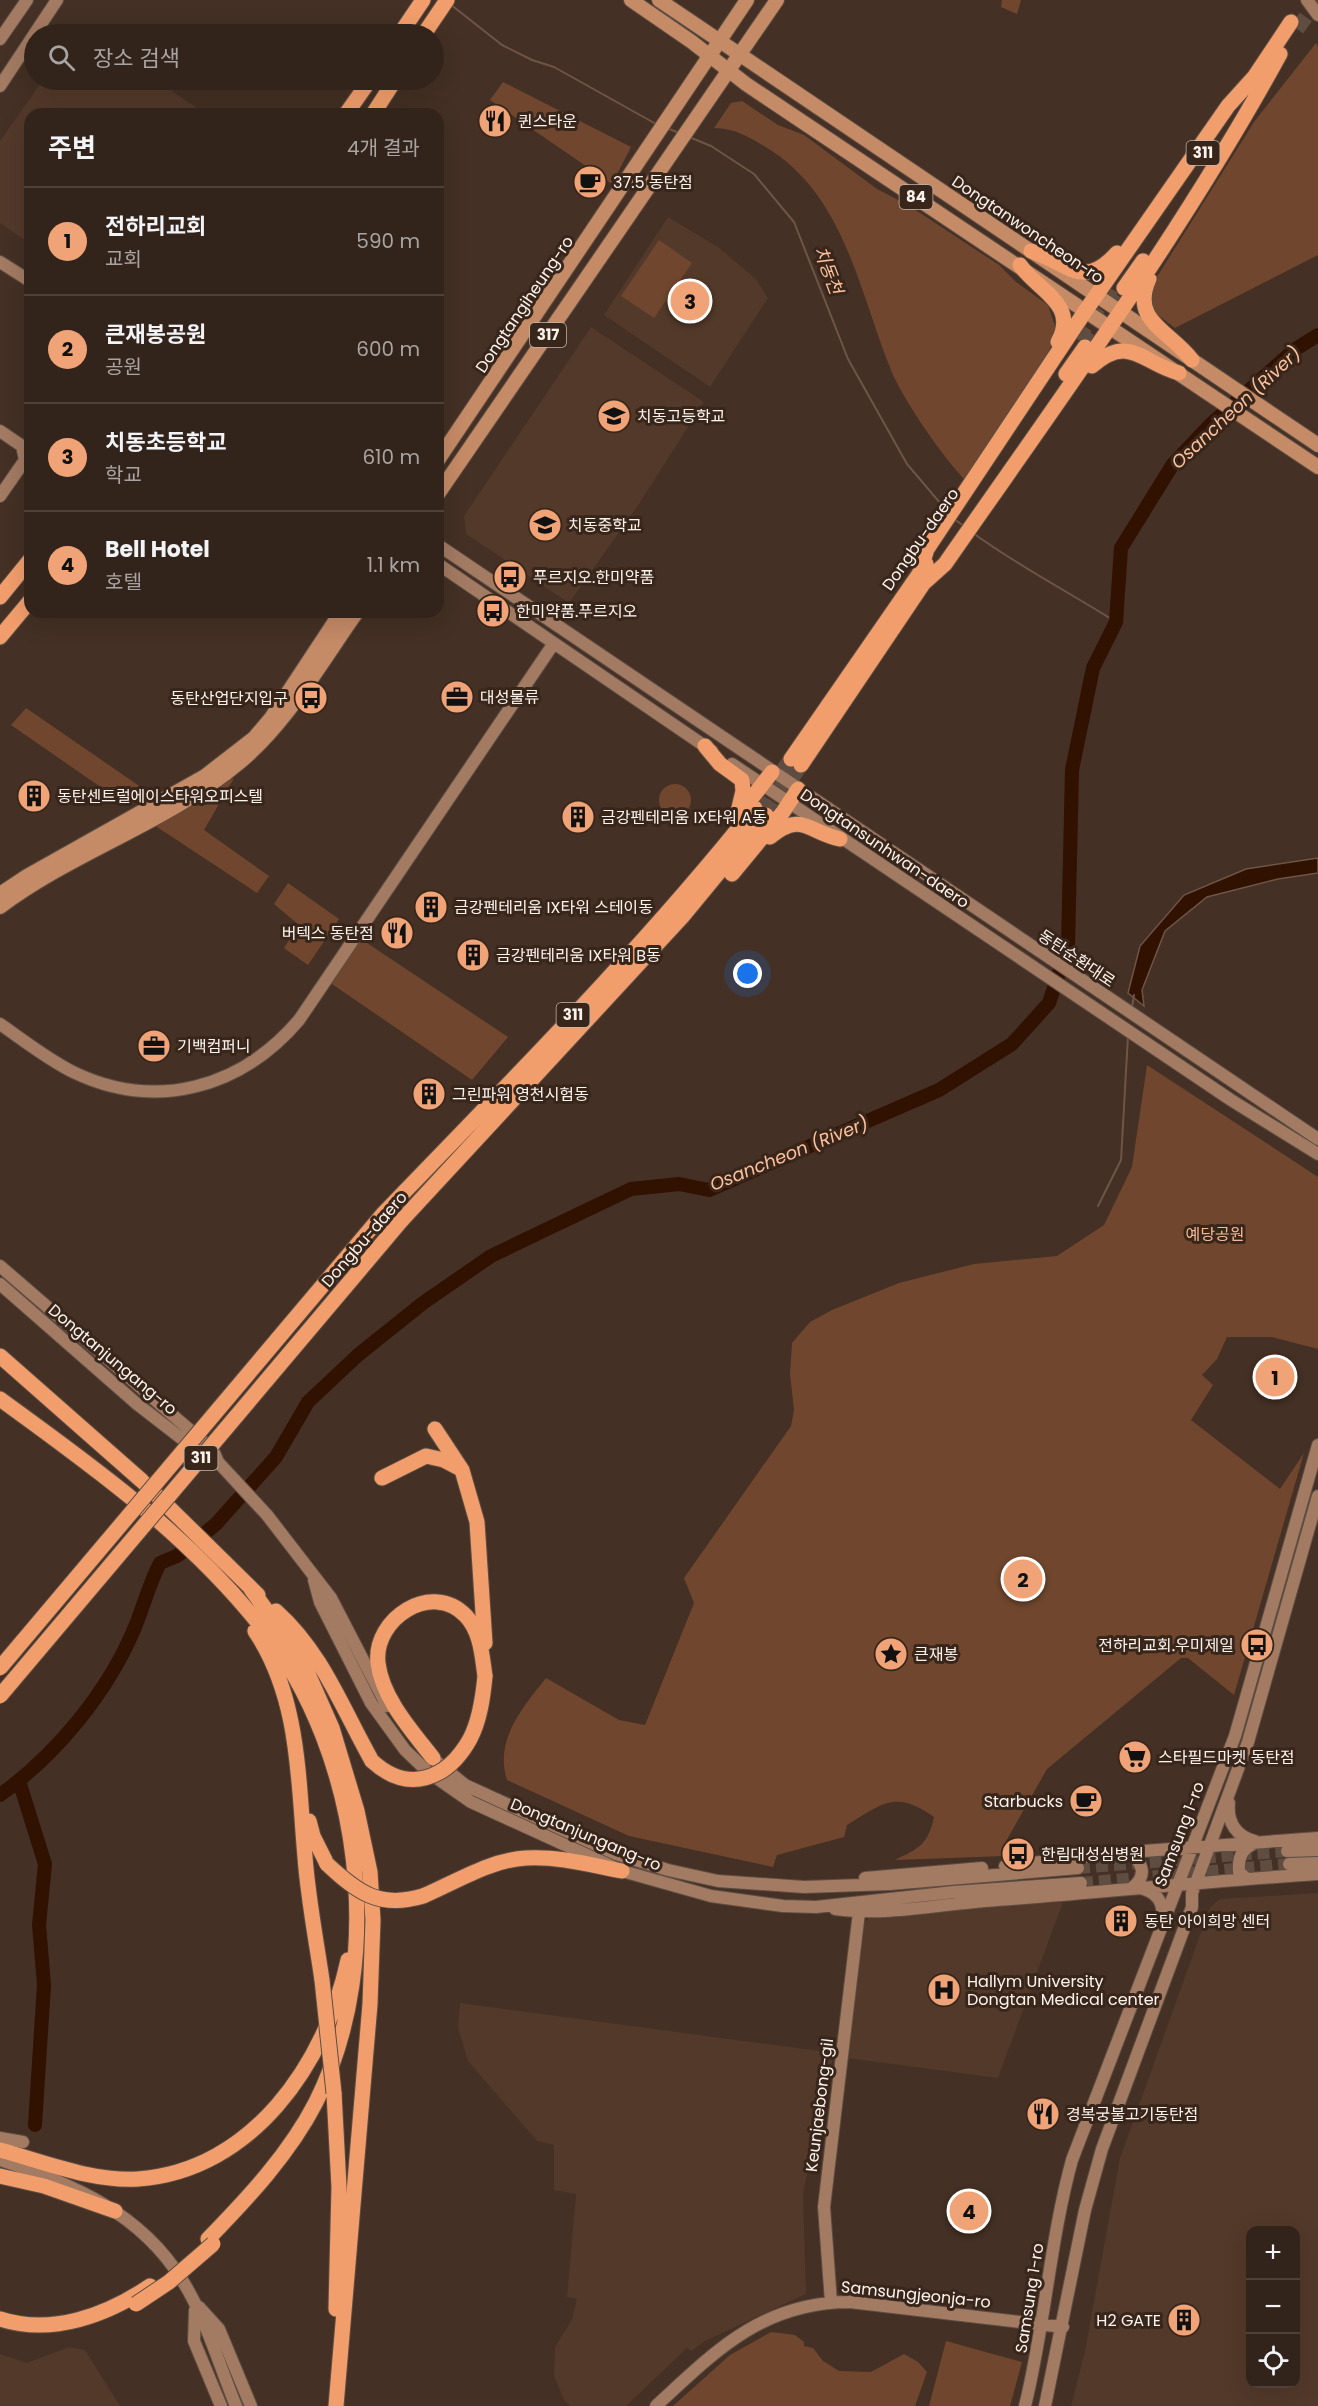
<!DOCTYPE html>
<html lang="ko">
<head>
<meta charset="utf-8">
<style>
	:root { --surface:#33241b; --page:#3e3028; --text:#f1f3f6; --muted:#a9a4a3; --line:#4e413a; --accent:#efa377 }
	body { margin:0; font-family:Poppins,"Noto Sans KR",sans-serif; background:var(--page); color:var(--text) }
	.controls { position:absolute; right:18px; bottom:18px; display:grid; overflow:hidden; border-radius:12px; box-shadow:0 6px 24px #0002 }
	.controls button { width:54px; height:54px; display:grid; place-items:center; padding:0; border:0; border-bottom:2px solid var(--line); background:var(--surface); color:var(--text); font:30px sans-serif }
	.you { position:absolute; left:748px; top:974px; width:21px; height:21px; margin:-15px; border:4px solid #fff; border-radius:50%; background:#1a73e8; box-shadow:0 0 0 9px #1a73e833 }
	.badge { display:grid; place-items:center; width:39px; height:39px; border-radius:50%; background:var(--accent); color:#111; font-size:20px; font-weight:700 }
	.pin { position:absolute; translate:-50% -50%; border:3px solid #fff; box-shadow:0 2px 6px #0006 }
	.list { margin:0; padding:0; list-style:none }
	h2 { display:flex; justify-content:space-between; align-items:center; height:78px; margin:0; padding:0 24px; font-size:26px }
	h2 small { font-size:20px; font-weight:400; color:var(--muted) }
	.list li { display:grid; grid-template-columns:39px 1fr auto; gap:18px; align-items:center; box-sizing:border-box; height:108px; padding:0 24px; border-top:2px solid var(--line) }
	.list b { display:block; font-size:22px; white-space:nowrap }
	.list p { margin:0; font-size:20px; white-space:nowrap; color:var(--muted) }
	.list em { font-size:20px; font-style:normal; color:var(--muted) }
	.icon { flex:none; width:33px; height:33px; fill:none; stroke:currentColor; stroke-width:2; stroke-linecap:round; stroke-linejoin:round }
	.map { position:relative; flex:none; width:1318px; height:2406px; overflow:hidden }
	.search { position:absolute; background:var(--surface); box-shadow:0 6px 24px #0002; left:24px; top:24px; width:420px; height:66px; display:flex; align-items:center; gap:15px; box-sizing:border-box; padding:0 21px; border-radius:33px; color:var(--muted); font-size:22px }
	.panel { position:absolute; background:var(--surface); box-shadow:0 6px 24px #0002; left:24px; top:108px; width:420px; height:510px; border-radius:18px }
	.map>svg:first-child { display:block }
	.built { fill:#52392a; fill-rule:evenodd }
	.green { fill:#70472e }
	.water { fill:#311100; stroke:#6e5547; stroke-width:1.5 }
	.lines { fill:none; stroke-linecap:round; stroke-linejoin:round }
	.stream { stroke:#6e5547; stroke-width:2 }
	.river { stroke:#311100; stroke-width:14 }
	.secondary-tunnel { stroke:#604d42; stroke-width:12; stroke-dasharray:12 6; stroke-linecap:butt }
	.highway-tunnel { stroke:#604d42; stroke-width:15; stroke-dasharray:15 8; stroke-linecap:butt }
	.secondary-casing { stroke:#5d4d43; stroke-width:14 }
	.primary-casing { stroke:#5d4d43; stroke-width:16 }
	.highway-casing { stroke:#5d4d43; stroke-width:17 }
	.secondary { stroke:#a37a62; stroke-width:12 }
	.primary { stroke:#c58a66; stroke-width:14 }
	.highway { stroke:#f29e6c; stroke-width:15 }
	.highway-bridge-casing { stroke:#5d4d43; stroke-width:17; stroke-linecap:butt }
	.highway-bridge { stroke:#f29e6c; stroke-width:15 }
	.labels { text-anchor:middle; stroke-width:6; stroke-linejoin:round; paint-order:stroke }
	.shield { fill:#39261b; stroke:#c2b6ae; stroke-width:1.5 }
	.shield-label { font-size:15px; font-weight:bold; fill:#fdf3ed }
	.poi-label { font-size:16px; fill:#fdf3ed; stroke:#39261b; text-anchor:start }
	.street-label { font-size:16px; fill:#fdf3ed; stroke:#39261b }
	.park-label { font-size:16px; fill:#f5b895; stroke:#39261b }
	.water-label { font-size:18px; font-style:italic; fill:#fdc09d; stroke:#39261b }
</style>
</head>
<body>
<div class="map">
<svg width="1318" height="2406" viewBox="0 0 1318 2406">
	<rect width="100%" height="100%" fill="#443024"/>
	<path class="built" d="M43 80H155L206 114H30V244L0 223V141Z
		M668 217 718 247 756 279 768 298 710 387 604 315Z
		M591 327 704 402 637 507 569 603 466 534 464 516Z
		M1318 1893V2406H1071L1085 2351 1120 2158 1210 1907 1220 1899ZM1250 2230H1296V2384H1250Z
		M1063 1902 998 2078 847 2058 865 1922 874 1914Z
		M460 2003 834 2053 803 2193 806 2294 705 2341 691 2351 687 2348 626 2406H570L564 2400 554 2376 555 2347 572 2319 577 2299 567 2297 576 2194 554 2190V2145L537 2141 468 2061 458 2028Z
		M69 2347 85 2350 120 2406H0V2354L27 2363Z"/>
	<path class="green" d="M1002 0H1021L1017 14 1001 7Z
		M1316 43 1318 47V255L1175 328 1154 312 1152 296 1155 280 1254 122Z
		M503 82 631 147 612 184 490 100Z
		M742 101 778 125 804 135 877 189 908 205 999 265 1016 282 1048 305 1057 332 1045 360 965 480C942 456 907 405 893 375 859 294 846 194 764 146 745 135 736 129 714 128L731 103Z
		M659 240 692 263 654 318 621 296Z
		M26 708 151 794 128 806 11 725Z
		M234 778 204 830 269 876 257 893 154 825Z
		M659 800a16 16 0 1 1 32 0a16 16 0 1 1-32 0Z
		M288 883 339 919 308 965 284 948 299 925 274 904Z
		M358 937 508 1037 472 1080 329 982Z
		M1147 1065 1318 1177V1349L1272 1337H1227L1217 1359 1202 1375 1213 1385 1191 1420 1280 1489 1304 1453 1234 1695 1188 1658H1181L1047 1769 1005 1843 1004 1856 895 1860C920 1848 928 1844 934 1817 896 1790 883 1803 847 1825L844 1837 777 1855 773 1867 629 1836 507 1780C494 1740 523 1707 546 1678L619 1720 645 1725 694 1603 684 1578 791 1426 794 1410 790 1374 792 1343 810 1322 832 1310 899 1283 974 1264 1057 1256 1104 1225 1132 1167Z
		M771 2332 795 2335 804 2342V2346L813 2348 823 2361 839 2371 871 2372 904 2354 918 2362 927 2372 915 2406H673L730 2355Z
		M946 2341 1022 2362 1010 2406H929Z"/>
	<path class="water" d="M1318 858V873L1278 879 1207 897 1165 931 1142 990 1144 1006 1128 993 1140 946 1184 895 1246 869Z"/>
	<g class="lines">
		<path class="stream" d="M450 4 502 45 532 60 554 67 656 124
			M667 128 679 133
			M689 137 711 146 754 174 794 222 848 359 907 464 946 510
			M954 519 964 526
			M973 533C1018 566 1069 592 1116 622
			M1132 1007 1134 995
			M1098 1206 1121 1160 1128 1036"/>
		<path class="river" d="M19 1781 45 1864 39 1925 44 1985 35 2125
			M0 1795C57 1754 108 1692 135 1627 144 1605 149 1584 160 1563L177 1556 216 1524 276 1457 308 1402 358 1355 423 1303 491 1256 631 1189 679 1184 709 1190 939 1090 1012 1044 1049 1003 1068 946 1072 770 1093 668 1116 622 1121 548 1173 464 1210 425 1294 350 1318 335"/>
		<path class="secondary-tunnel" d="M1078 1868 1287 1851
			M1081 1883 1289 1864"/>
		<path class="highway-tunnel" d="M1297 29 1318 0
			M1077 339 1115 284
			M1085 347 1124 288
			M755 808 791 759
			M766 815 801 765"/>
		<defs>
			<path id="secondary" d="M1307 0 1318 15
				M0 39 27 0
				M0 86 57 0
				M0 262 30 281
				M0 431 22 446 25 460 0 496
				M438 545 1318 1139
				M438 564 712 751
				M732 764 1231 1100 1318 1154
				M0 1024C23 1040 47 1059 73 1072 156 1112 241 1088 299 1020L554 643
				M0 1266 213 1450 218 1462 267 1515 331 1598 387 1706
				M0 1284 137 1404 208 1459
				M314 1580 320 1602 371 1703 405 1750 428 1772 471 1802 622 1871 711 1896 783 1906 816 1907 954 1892 1081 1883
				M438 1763 465 1785 616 1854 668 1870 718 1881 804 1887 890 1884 1078 1868
				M1229 1803C1227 1823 1237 1837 1255 1841
				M1287 1851 1318 1850
				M1130 1852C1142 1863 1148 1875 1133 1887
				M1289 1864 1318 1863
				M1005 1866 1130 1852 1318 1838
				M865 1878 982 1868
				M1247 1879 1239 1872C1238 1858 1241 1850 1253 1844
				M1140 1888C1156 1892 1164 1901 1162 1918
				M835 1909C885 1916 936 1905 985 1901 1096 1893 1207 1881 1318 1874
				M0 2138 23 2142
				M0 2160C71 2183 141 2213 182 2280 206 2318 219 2365 236 2406
				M831 2302 824 2207 859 1912
				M199 2307 219 2329 251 2406
				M195 2310 194 2341 221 2406
				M656 2406C715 2351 763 2302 850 2302L1063 2327
				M1025 2406C1045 2325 1050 2240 1072 2160L1235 1736 1318 1445
				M1045 2406 1085 2210 1102 2149 1192 1907V1893L1248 1742 1318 1496"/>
			<path id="primary" d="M631 0 692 42 746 84 1318 467
				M659 0 1318 445
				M438 460 747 0
				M438 494 777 0
				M0 894 27 876 205 776 254 738 271 718 341 612
				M0 907C73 852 169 822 239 763 288 722 320 664 357 612"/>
			<path id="highway" d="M400 34 423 0
				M424 34 447 0
				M1251 82 1291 22
				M346 114 370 80
				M373 114 395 80
				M1031 251C1068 263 1083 291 1117 253
				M1020 265C1038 291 1079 304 1058 342
				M1149 279C1130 321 1170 331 1192 360
				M1124 288 1143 261
				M1092 366C1129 333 1142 363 1179 373
				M1066 374 1085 347
				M920 571 927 549 1086 310 1228 106 1256 75
				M925 582 945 564C1061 397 1182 233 1280 54
				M0 597 30 560
				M0 637 30 601
				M705 746 720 764 742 780 743 791 738 812
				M791 759 926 564
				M801 765 929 575
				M741 812 772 772
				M770 837C802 811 808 832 840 839
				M732 874 783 812 798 789
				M383 1214C510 1082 641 951 755 808
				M401 1221 682 917 766 815
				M0 1356 142 1481 258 1595
				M0 1399C94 1467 190 1536 263 1629 361 1754 388 1959 316 2102 290 2153 248 2198 208 2239
				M435 1429 462 1470 477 1522 485 1643
				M382 1478 426 1456 444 1460 461 1469
				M251 1589 302 1660 332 1728 357 1811 370 1872 373 1920 370 2004 336 2406
				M276 1611C322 1652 342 1708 372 1761
				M255 1631C300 1698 298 1780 305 1857 308 1898 316 1939 322 1980
				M433 1758C412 1731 382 1698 378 1663 373 1619 432 1580 466 1616 481 1632 482 1656 485 1676
				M309 1821 313 1836 327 1864
				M423 1896C456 1882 490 1860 526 1858 558 1856 591 1865 622 1871
				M334 2093 339 2187 336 2309
				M0 2150C44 2162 93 2182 138 2179 252 2171 326 2063 348 1960
				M0 2176 44 2186 115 2211
				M0 2319C52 2336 107 2315 150 2286"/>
		</defs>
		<use href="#secondary" class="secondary-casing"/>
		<use href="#primary" class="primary-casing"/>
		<use href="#highway" class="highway-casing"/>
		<use href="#secondary" class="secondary"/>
		<use href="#primary" class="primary"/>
		<use href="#highway" class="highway"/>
		<defs>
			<path id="highway-bridge" d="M0 1668 383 1214
				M0 1696 401 1221
				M372 1761C408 1794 447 1780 470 1739 480 1720 483 1697 485 1676
				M327 1864C358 1893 380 1909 423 1896
				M322 1980 334 2093
				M136 2304 169 2282 213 2244"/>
		</defs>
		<use href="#highway-bridge" class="highway-bridge-casing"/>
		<use href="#highway-bridge" class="highway-bridge"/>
	</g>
	<defs>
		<symbol id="restaurant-disc" viewBox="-11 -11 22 22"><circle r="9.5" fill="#efa377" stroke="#39261b"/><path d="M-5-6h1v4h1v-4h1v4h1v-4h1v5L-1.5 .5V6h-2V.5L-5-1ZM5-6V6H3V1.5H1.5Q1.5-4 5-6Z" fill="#111"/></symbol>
		<symbol id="cafe-disc" viewBox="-11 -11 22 22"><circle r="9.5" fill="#efa377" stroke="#39261b"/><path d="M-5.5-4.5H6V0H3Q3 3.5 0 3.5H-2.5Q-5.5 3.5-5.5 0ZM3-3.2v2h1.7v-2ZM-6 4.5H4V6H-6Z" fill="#111"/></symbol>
		<symbol id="school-disc" viewBox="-11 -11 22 22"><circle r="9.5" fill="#efa377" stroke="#39261b"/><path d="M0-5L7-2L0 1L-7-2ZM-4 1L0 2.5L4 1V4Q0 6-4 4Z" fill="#111"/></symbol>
		<symbol id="bus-disc" viewBox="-11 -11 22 22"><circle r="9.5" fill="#efa377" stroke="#39261b"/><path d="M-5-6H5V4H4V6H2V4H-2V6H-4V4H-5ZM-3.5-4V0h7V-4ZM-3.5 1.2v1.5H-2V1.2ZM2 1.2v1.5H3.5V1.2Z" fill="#111"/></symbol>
		<symbol id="office-disc" viewBox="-11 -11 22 22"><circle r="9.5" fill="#efa377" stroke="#39261b"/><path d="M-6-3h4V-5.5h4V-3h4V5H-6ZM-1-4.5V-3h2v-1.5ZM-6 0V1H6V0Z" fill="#111"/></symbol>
		<symbol id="building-disc" viewBox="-11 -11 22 22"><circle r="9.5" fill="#efa377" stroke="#39261b"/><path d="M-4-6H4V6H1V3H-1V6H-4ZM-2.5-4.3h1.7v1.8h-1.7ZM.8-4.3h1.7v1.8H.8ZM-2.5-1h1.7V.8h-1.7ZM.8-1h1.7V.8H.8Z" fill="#111"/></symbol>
		<symbol id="sight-disc" viewBox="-11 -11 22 22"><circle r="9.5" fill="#efa377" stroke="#39261b"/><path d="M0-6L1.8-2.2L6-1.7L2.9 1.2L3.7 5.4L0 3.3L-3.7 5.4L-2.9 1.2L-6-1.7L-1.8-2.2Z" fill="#111"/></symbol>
		<symbol id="supermarket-disc" viewBox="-11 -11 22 22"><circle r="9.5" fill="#efa377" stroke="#39261b"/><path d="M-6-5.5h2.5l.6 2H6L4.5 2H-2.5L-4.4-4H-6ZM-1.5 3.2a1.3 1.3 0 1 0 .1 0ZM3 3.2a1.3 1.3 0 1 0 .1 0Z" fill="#111"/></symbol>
		<symbol id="hospital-disc" viewBox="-11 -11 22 22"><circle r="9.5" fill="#efa377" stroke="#39261b"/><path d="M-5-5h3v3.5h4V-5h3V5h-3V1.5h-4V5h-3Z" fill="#111"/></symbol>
	</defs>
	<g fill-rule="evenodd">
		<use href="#restaurant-disc" x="476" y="102" width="38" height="38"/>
		<use href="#cafe-disc" x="571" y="163" width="38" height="38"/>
		<use href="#school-disc" x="595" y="397" width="38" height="38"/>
		<use href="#school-disc" x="526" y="506" width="38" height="38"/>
		<use href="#bus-disc" x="491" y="558" width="38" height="38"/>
		<use href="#bus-disc" x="474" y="592" width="38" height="38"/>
		<use href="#office-disc" x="438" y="678" width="38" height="38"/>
		<use href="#bus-disc" x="292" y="679" width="38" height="38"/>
		<use href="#building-disc" x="15" y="777" width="38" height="38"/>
		<use href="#building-disc" x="559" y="798" width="38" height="38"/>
		<use href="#building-disc" x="412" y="888" width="38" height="38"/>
		<use href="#restaurant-disc" x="378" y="914" width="38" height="38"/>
		<use href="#building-disc" x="454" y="936" width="38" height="38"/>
		<use href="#office-disc" x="135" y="1027" width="38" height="38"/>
		<use href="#building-disc" x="410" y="1075" width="38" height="38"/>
		<use href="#bus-disc" x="1238" y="1626" width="38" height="38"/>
		<use href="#sight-disc" x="872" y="1635" width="38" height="38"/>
		<use href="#supermarket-disc" x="1116" y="1738" width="38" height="38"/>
		<use href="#cafe-disc" x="1067" y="1782" width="38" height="38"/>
		<use href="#bus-disc" x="999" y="1835" width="38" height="38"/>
		<use href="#building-disc" x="1102" y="1902" width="38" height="38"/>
		<use href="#hospital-disc" x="925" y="1971" width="38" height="38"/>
		<use href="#restaurant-disc" x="1024" y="2095" width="38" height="38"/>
		<use href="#building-disc" x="1165" y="2301" width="38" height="38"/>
	</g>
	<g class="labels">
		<g class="shield">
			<rect x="1186.5" y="141" width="33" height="24" rx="4.5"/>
			<rect x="899.5" y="185" width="33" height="24" rx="4.5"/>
			<rect x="530" y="323" width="36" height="24" rx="4.5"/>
			<rect x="556.5" y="1003" width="33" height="24" rx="4.5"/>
			<rect x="184.5" y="1446" width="33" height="24" rx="4.5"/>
		</g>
		<g class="shield-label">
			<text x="1203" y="158">311</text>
			<text x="916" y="202">84</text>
			<text x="548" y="340">317</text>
			<text x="573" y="1020">311</text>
			<text x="201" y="1463">311</text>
		</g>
		<g class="poi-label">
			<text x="518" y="127">퀸스타운</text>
			<text x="613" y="188">37.5 동탄점</text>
			<text x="637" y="422">치동고등학교</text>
			<text x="568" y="531">치동중학교</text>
			<text x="533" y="583">푸르지오.한미약품</text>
			<text x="516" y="617">한미약품.푸르지오</text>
			<text x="480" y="703">대성물류</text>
			<text x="288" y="704" text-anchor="end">동탄산업단지입구</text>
			<text x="57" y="802">동탄센트럴에이스타워오피스텔</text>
			<text x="601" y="823">금강펜테리움 IX타워 A동</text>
			<text x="454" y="913">금강펜테리움 IX타워 스테이동</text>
			<text x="374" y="939" text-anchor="end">버텍스 동탄점</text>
			<text x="496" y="961">금강펜테리움 IX타워 B동</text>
			<text x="177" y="1052">기백컴퍼니</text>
			<text x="452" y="1100">그린파워 영천시험동</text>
			<text x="1234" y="1651" text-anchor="end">전하리교회.우미제일</text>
			<text x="914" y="1660">큰재봉</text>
			<text x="1158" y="1763">스타필드마켓 동탄점</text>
			<text x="1063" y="1807" text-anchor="end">Starbucks</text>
			<text x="1041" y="1860">한림대성심병원</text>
			<text x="1144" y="1927">동탄 아이희망 센터</text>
			<text x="967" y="1987">Hallym University<tspan x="967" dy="18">Dongtan Medical center</tspan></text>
			<text x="1066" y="2120">경복궁불고기동탄점</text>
			<text x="1161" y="2326" text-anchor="end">H2 GATE</text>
		</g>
		<g class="street-label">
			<text transform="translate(1028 229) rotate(34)" y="6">Dongtanwoncheon-ro</text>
			<text transform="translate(524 304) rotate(-56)" y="6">Dongtangiheung-ro</text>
			<text transform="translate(920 539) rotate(-55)" y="6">Dongbu-daero</text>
			<text transform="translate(885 848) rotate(34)" y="6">Dongtansunhwan-daero</text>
			<text transform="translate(1077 958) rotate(34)" y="6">동탄순환대로</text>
			<text transform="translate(364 1239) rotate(-49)" y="6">Dongbu-daero</text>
			<text transform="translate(113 1359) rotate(40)" y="6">Dongtanjungang-ro</text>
			<text transform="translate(586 1834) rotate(23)" y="6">Dongtanjungang-ro</text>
			<text transform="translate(1179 1834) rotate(-69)" y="6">Samsung 1-ro</text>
			<text transform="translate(819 2105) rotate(-83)" y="6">Keunjaebong-gil</text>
			<text transform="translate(916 2294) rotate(6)" y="6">Samsungjeonja-ro</text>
			<text transform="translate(1029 2298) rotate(-81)" y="6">Samsung 1-ro</text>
		</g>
		<g class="park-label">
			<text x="1215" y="1240">예당공원</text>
		</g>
		<g class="water-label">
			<text transform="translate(828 270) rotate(69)" y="6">치동천</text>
			<text transform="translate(1236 408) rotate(-43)" y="6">Osancheon (River)</text>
			<text transform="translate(789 1154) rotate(-22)" y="6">Osancheon (River)</text>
		</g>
	</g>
</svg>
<div class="controls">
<button>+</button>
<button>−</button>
<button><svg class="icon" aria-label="locate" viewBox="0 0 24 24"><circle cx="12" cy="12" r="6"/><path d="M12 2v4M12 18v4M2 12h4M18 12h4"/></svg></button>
</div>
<div class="you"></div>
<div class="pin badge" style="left:1275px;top:1377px">1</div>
<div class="pin badge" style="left:1023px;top:1579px">2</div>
<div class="pin badge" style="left:690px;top:301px">3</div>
<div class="pin badge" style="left:969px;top:2211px">4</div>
<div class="search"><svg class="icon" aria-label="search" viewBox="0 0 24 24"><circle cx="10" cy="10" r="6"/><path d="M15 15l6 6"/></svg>장소 검색</div>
<section class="panel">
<h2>주변<small>4개 결과</small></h2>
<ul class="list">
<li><span class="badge">1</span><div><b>전하리교회</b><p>교회</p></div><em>590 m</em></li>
<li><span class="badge">2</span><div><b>큰재봉공원</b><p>공원</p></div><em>600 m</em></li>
<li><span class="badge">3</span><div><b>치동초등학교</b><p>학교</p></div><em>610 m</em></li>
<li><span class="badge">4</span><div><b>Bell Hotel</b><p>호텔</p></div><em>1.1 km</em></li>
</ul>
</section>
</div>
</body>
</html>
